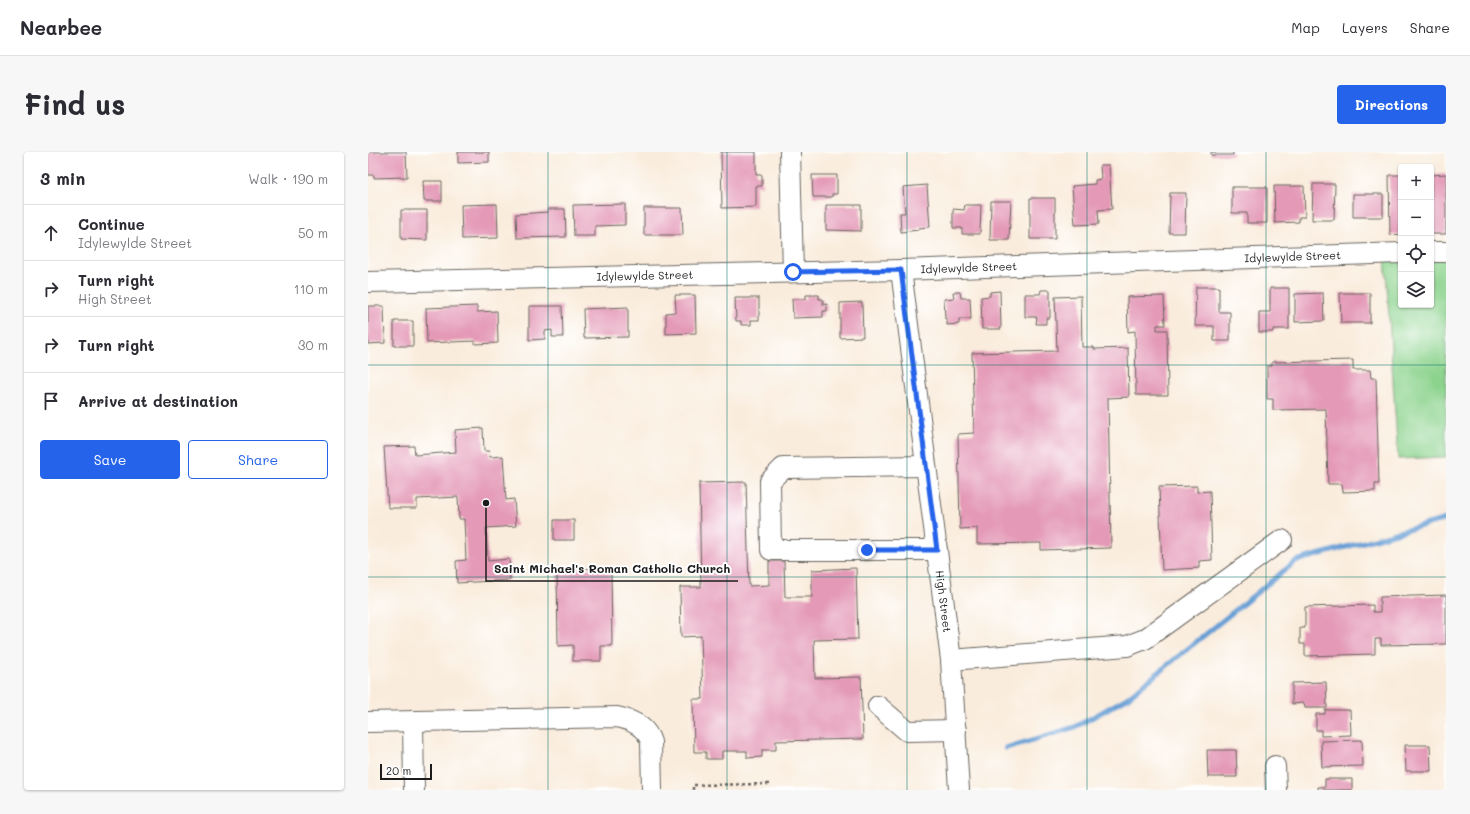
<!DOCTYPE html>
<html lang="en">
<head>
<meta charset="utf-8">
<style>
	:root { --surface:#fff; --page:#f7f7f7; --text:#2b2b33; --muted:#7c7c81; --line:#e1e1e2; --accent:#2563eb }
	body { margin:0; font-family:Mali,sans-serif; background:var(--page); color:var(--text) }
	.controls { position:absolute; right:12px; top:12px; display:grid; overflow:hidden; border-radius:4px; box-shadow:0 1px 3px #0004 }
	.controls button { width:36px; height:36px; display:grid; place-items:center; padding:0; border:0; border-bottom:1px solid var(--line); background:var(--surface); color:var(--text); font:20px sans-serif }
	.scale { position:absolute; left:12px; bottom:10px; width:52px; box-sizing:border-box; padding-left:4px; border:2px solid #1c1c1c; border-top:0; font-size:11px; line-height:14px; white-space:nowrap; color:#1c1c1c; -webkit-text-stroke:3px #fff; paint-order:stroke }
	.stop { position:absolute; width:12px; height:12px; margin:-9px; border:3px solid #2563eb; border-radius:50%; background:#fff }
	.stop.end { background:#2563eb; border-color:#fff; box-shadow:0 1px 4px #0008 }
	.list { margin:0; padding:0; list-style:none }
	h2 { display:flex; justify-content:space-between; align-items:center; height:52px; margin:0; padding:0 16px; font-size:17px }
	h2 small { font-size:13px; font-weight:400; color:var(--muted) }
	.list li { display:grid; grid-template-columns:26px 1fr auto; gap:12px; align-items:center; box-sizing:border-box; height:56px; padding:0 16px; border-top:1px solid var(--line) }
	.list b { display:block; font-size:15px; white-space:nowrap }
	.list p { margin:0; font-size:13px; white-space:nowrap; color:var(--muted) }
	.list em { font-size:13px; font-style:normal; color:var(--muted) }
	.actions { display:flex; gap:8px; padding:12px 16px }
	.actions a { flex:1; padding:9px 0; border:1px solid var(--accent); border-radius:4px; text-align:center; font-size:14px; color:var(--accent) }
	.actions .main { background:var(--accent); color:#fff }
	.icon { flex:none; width:22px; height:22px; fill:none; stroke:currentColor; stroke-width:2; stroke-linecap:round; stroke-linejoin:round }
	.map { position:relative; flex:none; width:1078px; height:638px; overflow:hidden; border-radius:4px }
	header { display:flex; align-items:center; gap:24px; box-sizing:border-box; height:56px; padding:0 20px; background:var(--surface); border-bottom:1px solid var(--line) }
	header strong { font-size:19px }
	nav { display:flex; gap:22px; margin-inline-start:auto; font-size:14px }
	.intro { display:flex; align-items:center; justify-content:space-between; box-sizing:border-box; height:96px; padding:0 24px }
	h1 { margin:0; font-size:28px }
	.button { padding:10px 18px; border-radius:4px; background:var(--accent); color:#fff; font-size:14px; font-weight:700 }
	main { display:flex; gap:24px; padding:0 24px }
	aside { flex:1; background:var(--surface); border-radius:4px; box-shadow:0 1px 3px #0004 }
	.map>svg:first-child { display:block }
	.green { fill:#8cd38d; stroke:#547854 }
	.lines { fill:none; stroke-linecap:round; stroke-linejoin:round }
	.stream { stroke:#679fd5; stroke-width:5 }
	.building { fill:#e49ab7 }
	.minor-casing { stroke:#69655f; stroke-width:22 }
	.path { stroke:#69655f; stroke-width:2.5; stroke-dasharray:3 3; stroke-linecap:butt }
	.minor { stroke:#fff; stroke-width:20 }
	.route { stroke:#2563eb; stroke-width:5 }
	.grid { fill:none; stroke:#0f766e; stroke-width:1; stroke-opacity:0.55 }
	.labels { text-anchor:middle; stroke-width:4; stroke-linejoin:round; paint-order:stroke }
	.street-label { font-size:11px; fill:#1c1c1c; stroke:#fff }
	.leader { fill:none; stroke:#1c1c1c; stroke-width:1.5 }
	.callout-dot { fill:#1c1c1c; stroke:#fff; stroke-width:1.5 }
	.callout-label { font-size:12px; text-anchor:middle; font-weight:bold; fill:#1c1c1c; stroke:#fff; stroke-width:4; stroke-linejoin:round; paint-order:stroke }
</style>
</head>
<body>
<header>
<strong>Nearbee</strong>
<nav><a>Map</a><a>Layers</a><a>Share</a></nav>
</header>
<div class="intro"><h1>Find us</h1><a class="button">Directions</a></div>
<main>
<aside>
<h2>3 min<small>Walk · 190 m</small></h2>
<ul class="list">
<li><svg class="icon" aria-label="ahead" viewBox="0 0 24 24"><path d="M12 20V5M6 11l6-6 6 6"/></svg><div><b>Continue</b><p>Idylewylde Street</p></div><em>50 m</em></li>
<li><svg class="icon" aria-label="right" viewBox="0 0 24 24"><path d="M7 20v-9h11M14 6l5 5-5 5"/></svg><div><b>Turn right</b><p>High Street</p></div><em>110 m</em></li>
<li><svg class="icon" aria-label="right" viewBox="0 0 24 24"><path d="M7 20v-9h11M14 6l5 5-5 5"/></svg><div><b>Turn right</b></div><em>30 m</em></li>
<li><svg class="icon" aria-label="arrive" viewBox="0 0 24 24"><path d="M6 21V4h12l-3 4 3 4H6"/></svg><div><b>Arrive at destination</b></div></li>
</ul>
<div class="actions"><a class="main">Save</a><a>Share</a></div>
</aside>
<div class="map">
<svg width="1078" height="638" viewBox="0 0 1078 638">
	<rect width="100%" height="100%" fill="#fff"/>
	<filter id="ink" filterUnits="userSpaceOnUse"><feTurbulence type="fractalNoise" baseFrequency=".025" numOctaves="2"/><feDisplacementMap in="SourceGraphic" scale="8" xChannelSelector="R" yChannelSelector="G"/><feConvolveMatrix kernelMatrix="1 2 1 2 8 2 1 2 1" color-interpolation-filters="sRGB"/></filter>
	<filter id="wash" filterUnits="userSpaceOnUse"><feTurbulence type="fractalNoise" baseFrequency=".012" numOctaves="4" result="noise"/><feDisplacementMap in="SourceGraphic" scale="16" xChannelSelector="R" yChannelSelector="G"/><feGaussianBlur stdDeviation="0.9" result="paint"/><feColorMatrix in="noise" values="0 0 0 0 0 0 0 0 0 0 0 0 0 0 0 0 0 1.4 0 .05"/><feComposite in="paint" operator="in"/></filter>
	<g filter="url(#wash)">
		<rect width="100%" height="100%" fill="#f9ecdc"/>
		<path class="green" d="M1078 100V305L1030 307 1017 104 1033 103V153H1063V101Z"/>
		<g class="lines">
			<path class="stream" d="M638 596 707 575 759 546 928 409 1078 367"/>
		</g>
		<g id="blocks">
			<path class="building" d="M0 0H38L39 25 6 26V23H0Z
				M90 0H121V10L90 11Z
				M353 0H388V23H394V34H388V55L354 56Z
				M843 0H865V3H843Z
				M732 13H741L744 57 730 58 731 72 707 73 704 34 727 32V28L733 27Z
				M1078 22V82H1063V23Z
				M444 23H469V42H464V45H445Z
				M1021 23H1033V82L1022 83Z
				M55 29H74V49H56Z
				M945 32H967L966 68H944Z
				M559 33 562 75 551 76V78L533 80 532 61H537L535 35Z
				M906 34H936L937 65H931V70L907 71Z
				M864 35H899V71H879V61H864Z
				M802 41H818L817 81H801Z
				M985 42H1015V65H985Z
				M662 46H687V87H662Z
				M623 49H643L641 88H622Z
				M129 52 130 86 94 87 93 53Z
				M257 52V73L227 74V84H206L205 53Z
				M458 53H493V79L458 78Z
				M597 53H613L612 82H594V76H585V57L596 58Z
				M276 56H314L315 83H276Z
				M180 57H197L198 85 149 86 148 62 180 60Z
				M33 58H59V88L33 87Z
				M828 135H851V160H862V189H846V174H827Z
				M902 136H921V177H905V180H891V160H902Z
				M673 138H682V166H678V172H668L669 165H657V142H672Z
				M632 139 633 177H614L613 145 622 144V140Z
				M585 140H592L593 146H602L603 167H591V172L579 173V167H577L576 147 586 146Z
				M955 141 956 169 927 170V142Z
				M972 141H1002V171H973Z
				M307 143H327L328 181 298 182V161L308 160Z
				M438 143H451V147H455V153L459 152V159H455V165L425 166 424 147H438Z
				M713 144 714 195H726V197L760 196 761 245 740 246 743 396 673 398V391L609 392V376L592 377 590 282 606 281 604 201 689 199 687 145Z
				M796 144 797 173H789V178H799L800 243H768L767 179 760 180 759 145Z
				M367 146H391V168H383V173H373V169H368Z
				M494 150 495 185 472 186V151Z
				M0 154H16L17 191 0 192Z
				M109 154V160L129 159 130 191 107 192V189L59 191 58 156Z
				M161 154H194L195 185H184V178L177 179V187L161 188Z
				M260 155V185L216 186 215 157Z
				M26 169H45V194H26Z
				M985 208V218H1002L1003 226H1008L1011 332H1007V339L975 340 974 332H960L958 257 905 258V247H899V214H904V210Z
				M115 276 116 299H121L122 305 135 304 138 348 146 347 148 374 118 376 120 409 141 407 142 428 89 431 88 409 98 408 96 367H91L90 345 49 347V356H20L16 295 46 294 47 303 88 300 87 278Z
				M378 330 381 434 401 433V409H416L417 445H444V418L488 416 490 487 446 488 447 526 493 525 495 587 408 589V598H394V605L379 606V599H354V607H338V600H326L325 547H335L333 484 313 485 312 435H333L331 331Z
				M829 334V340L842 339 844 408 831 409V416L794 418 791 335Z
				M186 368H206V388H186Z
				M243 416 244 494H233V509H205V493L190 494 189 417Z
				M1078 443V492L1013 493V487H1007V502L937 504V492H932V476H937V455L1005 453V460H1012V445Z
				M958 530 959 556H937L936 551 924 552V531Z
				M957 558H982L983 583 953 584V578H948V562H957Z
				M994 588 995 614 954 615 953 589Z
				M1037 593H1062L1063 619H1038Z
				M839 598H868L869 625H840Z
				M957 627H984V638H950V635H957Z"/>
		</g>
	</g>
	<g filter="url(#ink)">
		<use href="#blocks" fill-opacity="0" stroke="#69655f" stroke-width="1"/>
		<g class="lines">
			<defs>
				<g id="minor">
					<path d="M1063 100H1078"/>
					<path id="s1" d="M533 118 583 508 591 638"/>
					<path d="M419 120H425L422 0"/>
					<path id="s2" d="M0 130 533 118 1033 101"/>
					<path d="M558 314 415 316 402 329 403 398H569"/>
					<path d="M583 508 759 494 777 487 914 388"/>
					<path d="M510 554 539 579 588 578"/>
					<path d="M45 569 46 638"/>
					<path d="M0 570 249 565C264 568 278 574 283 590L284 638"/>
					<path d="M907 614 908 638"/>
				</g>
			</defs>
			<use href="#minor" class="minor-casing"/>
			<path class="path" d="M325 638V633L404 632"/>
			<use href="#minor" class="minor"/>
		</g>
	</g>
	<g class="lines" filter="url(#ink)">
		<path class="route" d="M425 120H419L533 118 569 398H499"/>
	</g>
	<path class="grid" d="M180 0V638M359 0V638M539 0V638M719 0V638M898 0V638M0 213H1078M0 425H1078"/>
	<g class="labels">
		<g class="street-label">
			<text dy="4" stroke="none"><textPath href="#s2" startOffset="925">Idylewylde Street</textPath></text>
			<text dy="4" stroke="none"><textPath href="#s2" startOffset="601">Idylewylde Street</textPath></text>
			<text dy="4" stroke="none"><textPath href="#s2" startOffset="277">Idylewylde Street</textPath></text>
			<text dy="4" stroke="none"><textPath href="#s1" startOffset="334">High Street</textPath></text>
		</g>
	</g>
	<path class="leader" d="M118 351L118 429H370"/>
	<circle class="callout-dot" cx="118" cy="351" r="4"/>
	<g class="callout-label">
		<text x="244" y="421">Saint Michael's Roman Catholic Church</text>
	</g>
</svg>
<div class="controls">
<button>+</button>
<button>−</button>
<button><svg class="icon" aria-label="locate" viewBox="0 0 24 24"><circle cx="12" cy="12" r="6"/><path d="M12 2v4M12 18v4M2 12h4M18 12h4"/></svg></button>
<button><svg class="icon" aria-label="layers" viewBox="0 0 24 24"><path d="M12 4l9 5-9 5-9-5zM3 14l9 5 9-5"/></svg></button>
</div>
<div class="scale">20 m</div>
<div class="stop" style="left:425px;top:120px"></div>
<div class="stop end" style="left:499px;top:398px"></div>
</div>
</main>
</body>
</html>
